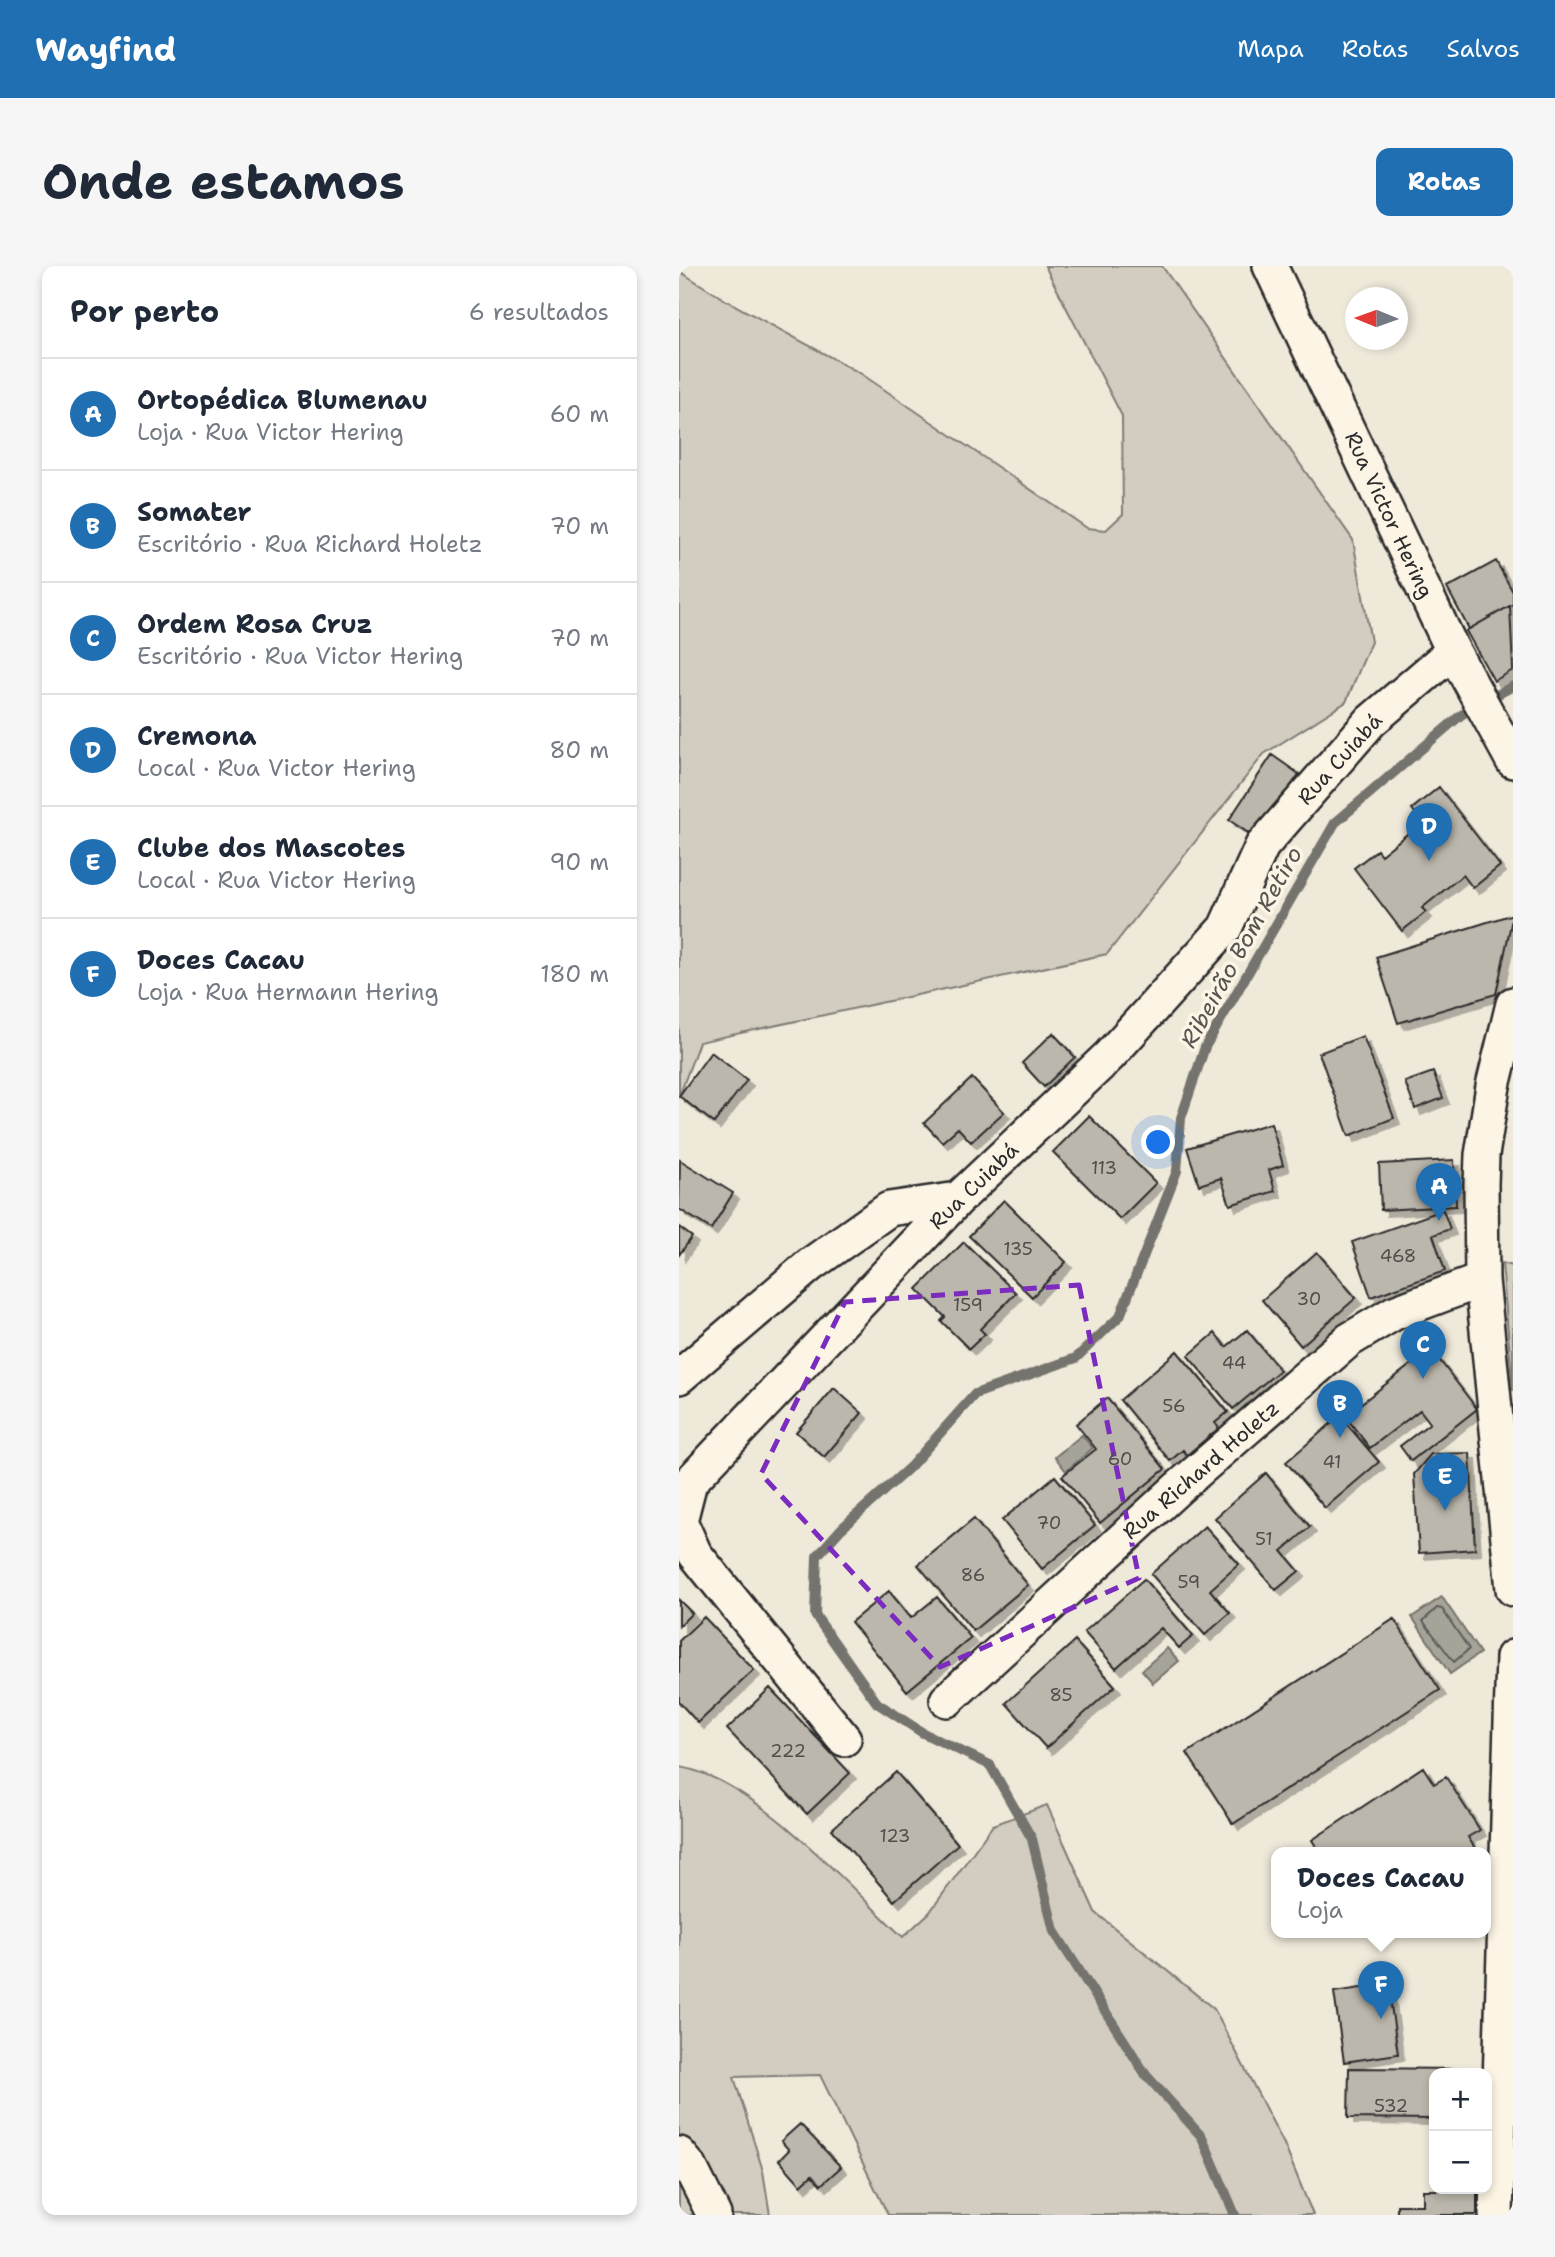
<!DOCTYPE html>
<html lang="pt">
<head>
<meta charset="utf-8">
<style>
	:root { --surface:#fff; --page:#f6f6f7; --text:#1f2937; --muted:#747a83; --line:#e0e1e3; --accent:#1f6fb2 }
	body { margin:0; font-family:"Shantell Sans",sans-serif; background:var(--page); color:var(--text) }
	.controls { position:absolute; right:21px; bottom:21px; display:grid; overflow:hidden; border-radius:14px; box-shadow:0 4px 10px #0003 }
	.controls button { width:63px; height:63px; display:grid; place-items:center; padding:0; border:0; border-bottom:2px solid var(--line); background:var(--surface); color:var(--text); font:35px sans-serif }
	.compass { position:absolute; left:666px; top:21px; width:63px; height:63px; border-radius:50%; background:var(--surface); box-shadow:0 4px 10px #0003; rotate:271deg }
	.you { position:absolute; left:480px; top:877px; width:24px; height:24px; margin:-18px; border:5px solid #fff; border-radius:50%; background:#1a73e8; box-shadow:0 0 0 10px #1a73e833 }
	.badge { display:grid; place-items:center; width:46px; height:46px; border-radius:50%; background:var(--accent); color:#fff; font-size:23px; font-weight:700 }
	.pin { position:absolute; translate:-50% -58px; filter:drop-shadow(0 2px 4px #0008) }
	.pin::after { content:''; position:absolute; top:37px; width:24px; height:21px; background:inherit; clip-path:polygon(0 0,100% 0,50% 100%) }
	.popup { position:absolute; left:592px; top:1581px; width:220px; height:91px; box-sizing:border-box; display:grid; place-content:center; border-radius:14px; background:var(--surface); filter:drop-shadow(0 2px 5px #0005); font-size:23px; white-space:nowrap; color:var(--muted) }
	.popup b { font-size:26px; color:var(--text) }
	.popup::after { content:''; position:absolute; left:50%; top:100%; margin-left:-14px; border:14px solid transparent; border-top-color:var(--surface) }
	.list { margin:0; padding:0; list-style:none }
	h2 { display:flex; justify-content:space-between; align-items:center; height:91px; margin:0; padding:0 28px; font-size:30px }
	h2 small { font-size:23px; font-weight:400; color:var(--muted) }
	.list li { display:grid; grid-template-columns:46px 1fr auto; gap:21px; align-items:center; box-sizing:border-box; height:112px; padding:0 28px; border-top:2px solid var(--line) }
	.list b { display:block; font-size:26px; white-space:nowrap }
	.list p { margin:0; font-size:23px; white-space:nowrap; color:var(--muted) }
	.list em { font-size:23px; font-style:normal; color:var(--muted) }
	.map { position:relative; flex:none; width:834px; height:1949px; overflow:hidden; border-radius:14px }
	header { display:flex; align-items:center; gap:42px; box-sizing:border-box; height:98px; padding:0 35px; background:var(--accent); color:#fff }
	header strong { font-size:33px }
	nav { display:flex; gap:38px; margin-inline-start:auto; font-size:24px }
	.intro { display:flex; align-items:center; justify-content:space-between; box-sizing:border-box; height:168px; padding:0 42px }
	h1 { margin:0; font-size:49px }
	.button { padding:18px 32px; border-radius:14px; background:var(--accent); color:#fff; font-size:24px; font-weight:700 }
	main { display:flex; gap:42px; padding:0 42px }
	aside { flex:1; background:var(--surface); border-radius:14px; box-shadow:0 4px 10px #0003 }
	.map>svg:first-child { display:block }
	.green { fill:#d2cdc0; stroke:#7e7c76; stroke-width:2 }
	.water { fill:#a6a399; stroke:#75736d; stroke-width:2 }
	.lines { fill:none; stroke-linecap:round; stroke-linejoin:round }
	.shore { stroke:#5c5b57; stroke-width:2 }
	.stream { stroke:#75736d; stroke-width:10 }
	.building { fill:#bcb7ac; stroke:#2b2b2b; stroke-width:2; filter:url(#shadow) }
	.minor-casing { stroke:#2b2b2b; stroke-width:38 }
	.minor { stroke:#fcf5e5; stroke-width:33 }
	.marked { fill:none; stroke:#7b2cbf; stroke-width:5; stroke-dasharray:14 9; stroke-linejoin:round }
	.labels { text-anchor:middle; stroke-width:7; stroke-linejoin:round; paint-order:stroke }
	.number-label { font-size:18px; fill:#4f4e4b }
	.street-label { font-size:21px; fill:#2b2b2b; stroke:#fcf5e5 }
	.water-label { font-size:23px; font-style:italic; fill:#565552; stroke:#fcf5e5 }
</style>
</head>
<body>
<header>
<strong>Wayfind</strong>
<nav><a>Mapa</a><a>Rotas</a><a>Salvos</a></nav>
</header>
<div class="intro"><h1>Onde estamos</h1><a class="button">Rotas</a></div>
<main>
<aside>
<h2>Por perto<small>6 resultados</small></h2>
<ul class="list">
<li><span class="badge">A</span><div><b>Ortopédica Blumenau</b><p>Loja · Rua Victor Hering</p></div><em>60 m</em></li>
<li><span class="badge">B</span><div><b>Somater</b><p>Escritório · Rua Richard Holetz</p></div><em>70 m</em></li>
<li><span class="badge">C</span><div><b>Ordem Rosa Cruz</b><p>Escritório · Rua Victor Hering</p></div><em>70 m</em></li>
<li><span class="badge">D</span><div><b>Cremona</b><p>Local · Rua Victor Hering</p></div><em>80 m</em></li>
<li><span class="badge">E</span><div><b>Clube dos Mascotes</b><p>Local · Rua Victor Hering</p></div><em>90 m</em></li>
<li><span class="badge">F</span><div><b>Doces Cacau</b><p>Loja · Rua Hermann Hering</p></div><em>180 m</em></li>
</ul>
</aside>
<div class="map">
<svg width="834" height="1949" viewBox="0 0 834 1949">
	<defs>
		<filter id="shadow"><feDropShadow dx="6" dy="6" stdDeviation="0" flood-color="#0004"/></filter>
	</defs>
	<rect width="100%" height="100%" fill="#efe9da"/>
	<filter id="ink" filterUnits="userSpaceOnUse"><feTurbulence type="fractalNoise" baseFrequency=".0143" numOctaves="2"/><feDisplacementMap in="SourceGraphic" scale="14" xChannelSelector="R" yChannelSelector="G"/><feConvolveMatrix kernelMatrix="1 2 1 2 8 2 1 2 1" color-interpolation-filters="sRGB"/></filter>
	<g filter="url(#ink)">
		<path class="green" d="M366 0H483L674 274 692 376 667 436 585 488 428 688 20 776 0 831V5L48 35 181 107 408 262 427 264 444 248 443 150Z
			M823 997 834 1000V1125Z
			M0 1501C75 1512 168 1619 224 1671L250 1647 314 1559 368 1539 416 1646 535 1743 605 1878 634 1949H209L141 1809 55 1811 84 1905 91 1949H0Z"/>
		<path class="water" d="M403 1169 414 1182 387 1205 376 1191Z
			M763 1331 801 1387 771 1408 733 1351Z
			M488 1382 500 1395 474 1417 463 1404Z"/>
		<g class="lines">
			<path class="shore" d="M758 1342 763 1343 790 1383 775 1396 744 1355Z"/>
			<path class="stream" d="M556 1949 523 1871 467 1809 375 1665 353 1573 311 1499 244 1467 198 1437 136 1349 138 1290 162 1263 231 1201 296 1128 397 1092 441 1050 498 905 502 852 526 781 656 557 782 449 834 420"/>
		</g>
		<path class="building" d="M817 295 834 326V338L790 363 768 322Z
			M831 340 834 404 815 415 787 365Z
			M593 489 620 508 578 573 550 554Z
			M760 521 821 600 794 622 784 609 743 642 747 646 723 665 675 602 698 584 702 589 743 556 733 543Z
			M834 648 817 728 719 757 697 691Z
			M374 767 396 791 365 821 343 797Z
			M684 770 715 852 670 870 640 787Z
			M32 786 68 814 35 857 0 830Z
			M754 806 764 832 736 843 726 816Z
			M293 812 325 846 292 876 279 862 263 876 245 857Z
			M410 850 477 917 441 953 374 886Z
			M592 857 604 899 590 904 596 925 551 939 542 912 520 919 508 882Z
			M1 894 54 927 32 963 0 943Z
			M775 894 777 940 702 944 700 898Z
			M325 934 387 996 353 1031 290 970Z
			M764 944 771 963 754 969 766 1005 692 1031 673 976Z
			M0 961 13 971 0 989Z
			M285 976 337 1027 301 1063 306 1068 290 1083 262 1055 266 1051 238 1023Z
			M638 986 677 1032 622 1080 583 1034Z
			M568 1064 601 1104 554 1143 509 1090 536 1067 547 1081Z
			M752 1083 798 1143 732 1195 721 1180 751 1157 741 1144 691 1182 666 1150Z
			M498 1085 549 1146 536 1157 540 1162 508 1189 504 1184 491 1195 441 1134Z
			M155 1122 183 1147 145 1191 117 1166Z
			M428 1132 486 1203 421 1257 383 1210 417 1183 397 1158Z
			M661 1150 700 1196 646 1242 607 1196Z
			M791 1187 796 1283 740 1287 735 1208 752 1188Z
			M587 1207 631 1261 603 1285 620 1305 597 1324 536 1252Z
			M376 1210 416 1259 363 1303 323 1254Z
			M295 1253 349 1319 294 1365 239 1299Z
			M526 1260 560 1298 531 1324 551 1347 526 1369 472 1308Z
			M465 1313 514 1370 500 1382 482 1362 437 1402 405 1366Z
			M210 1325 232 1352 258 1331 292 1372 228 1425 172 1356Z
			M0 1334 13 1347 0 1360Z
			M25 1351 75 1404 19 1457 0 1436V1375Z
			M715 1353 761 1424 554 1558 508 1487Z
			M396 1375 436 1420 367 1482 327 1437Z
			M91 1422 171 1507 128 1548 48 1463Z
			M744 1501 755 1518 767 1511 801 1564 789 1571 799 1587H641L633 1574Z
			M217 1506 279 1578 215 1635 153 1563Z
			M709 1718 719 1788 665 1796 655 1726Z
			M670 1802 788 1803V1807H755V1853L669 1852Z
			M121 1858 162 1901 142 1919 133 1909 122 1919 100 1894 110 1884 102 1875Z
			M744 1924H798V1949H718V1939H744Z"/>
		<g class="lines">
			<defs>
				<path id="minor" d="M591 0 774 385 834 495
					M834 738 814 820 803 889 802 918 803 1014 834 1323
					M0 1111 131 999 210 943 279 933
					M268 1434 499 1222 670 1074 715 1047 803 1014
					M165 1473 16 1288 1 1255 11 1216 279 933 430 790 546 662 583 580 692 455 774 385
					M0 1888 11 1901 35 1949
					M817 1949 834 1391"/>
			</defs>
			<use href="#minor" class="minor-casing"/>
			<use href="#minor" class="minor"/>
		</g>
	</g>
	<path class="marked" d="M400 1019 460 1312 261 1401 82 1208 166 1036Z"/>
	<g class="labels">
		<g class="number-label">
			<text x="425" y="908">113</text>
			<text x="339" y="989">135</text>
			<text x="719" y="996">468</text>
			<text x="630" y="1039">30</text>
			<text x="289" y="1045">159</text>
			<text x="555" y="1103">44</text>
			<text x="495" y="1146">56</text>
			<text x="441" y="1199">60</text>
			<text x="653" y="1202">41</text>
			<text x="370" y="1263">70</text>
			<text x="585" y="1279">51</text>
			<text x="294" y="1315">86</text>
			<text x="510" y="1322">59</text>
			<text x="382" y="1435">85</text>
			<text x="109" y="1491">222</text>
			<text x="216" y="1576">123</text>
			<text x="712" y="1846">532</text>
		</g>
		<g class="street-label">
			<text transform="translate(710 249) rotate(65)" y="7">Rua Victor Hering</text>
			<text transform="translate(661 493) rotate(-48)" y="7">Rua Cuiabá</text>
			<text transform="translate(295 920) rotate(-44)" y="7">Rua Cuiabá</text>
			<text transform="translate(522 1204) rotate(-41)" y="7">Rua Richard Holetz</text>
		</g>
		<g class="water-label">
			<text transform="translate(562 681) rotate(-61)" y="8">Ribeirão Bom Retiro</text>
		</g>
	</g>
</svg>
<div class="controls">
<button>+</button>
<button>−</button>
</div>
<svg class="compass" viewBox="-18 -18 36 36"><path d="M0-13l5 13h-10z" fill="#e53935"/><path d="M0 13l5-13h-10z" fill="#747a83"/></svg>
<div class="you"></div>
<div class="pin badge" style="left:760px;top:955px">A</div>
<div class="pin badge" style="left:661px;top:1172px">B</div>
<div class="pin badge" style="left:744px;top:1113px">C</div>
<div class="pin badge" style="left:750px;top:595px">D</div>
<div class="pin badge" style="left:766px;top:1245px">E</div>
<div class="pin badge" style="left:702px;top:1753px">F</div>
<div class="popup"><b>Doces Cacau</b>Loja</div>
</div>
</main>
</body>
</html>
